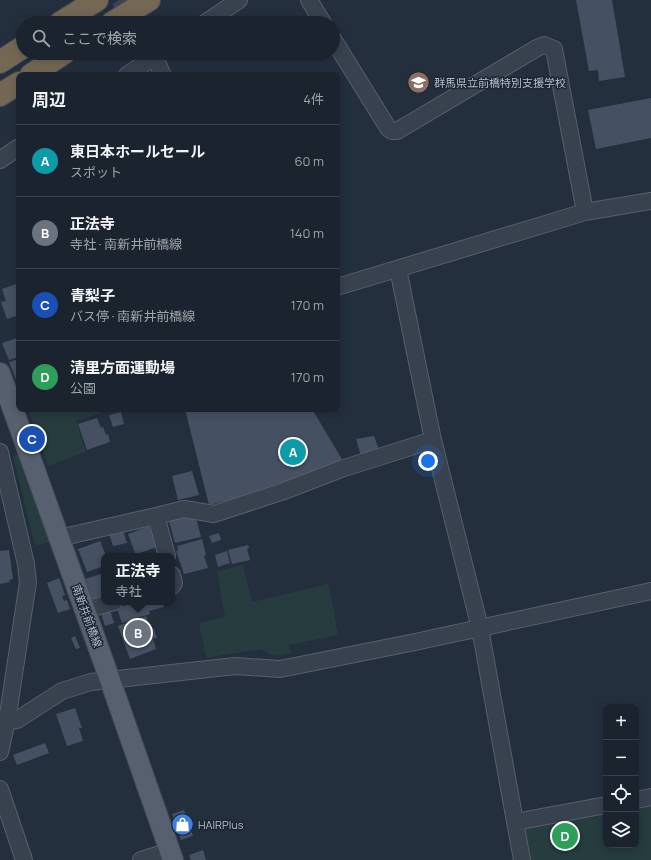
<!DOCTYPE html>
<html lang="ja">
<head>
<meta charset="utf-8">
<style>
	:root { --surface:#1b232e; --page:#282f3a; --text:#f1f3f6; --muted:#a0a4aa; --line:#39404a; --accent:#8ab4f8 }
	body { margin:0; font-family:Manrope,"Noto Sans JP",sans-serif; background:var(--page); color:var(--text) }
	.controls { position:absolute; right:12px; bottom:12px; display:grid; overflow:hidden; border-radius:8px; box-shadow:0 2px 10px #0003 }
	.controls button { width:36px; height:36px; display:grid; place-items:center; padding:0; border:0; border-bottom:1px solid var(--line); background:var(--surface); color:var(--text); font:20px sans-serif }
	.you { position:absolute; left:428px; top:461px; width:14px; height:14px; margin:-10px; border:3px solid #fff; border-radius:50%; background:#1a73e8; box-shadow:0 0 0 6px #1a73e833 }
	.badge { display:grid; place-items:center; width:26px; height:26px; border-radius:50%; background:var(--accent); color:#fff; font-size:13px; font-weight:700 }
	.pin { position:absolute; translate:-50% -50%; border:2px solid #fff; box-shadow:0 1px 4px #0006 }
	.popup { position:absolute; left:101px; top:553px; width:74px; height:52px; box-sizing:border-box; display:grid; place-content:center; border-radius:8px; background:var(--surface); filter:drop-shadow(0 1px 3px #0005); font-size:13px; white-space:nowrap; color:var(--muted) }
	.popup b { font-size:15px; color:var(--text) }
	.popup::after { content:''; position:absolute; left:50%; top:100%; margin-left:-8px; border:8px solid transparent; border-top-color:var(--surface) }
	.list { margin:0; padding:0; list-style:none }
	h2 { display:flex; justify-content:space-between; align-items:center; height:52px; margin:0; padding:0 16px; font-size:17px }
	h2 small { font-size:13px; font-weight:400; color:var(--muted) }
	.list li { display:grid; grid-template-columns:26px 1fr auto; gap:12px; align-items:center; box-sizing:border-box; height:72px; padding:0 16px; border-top:1px solid var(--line) }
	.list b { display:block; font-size:15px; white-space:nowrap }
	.list p { margin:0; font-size:13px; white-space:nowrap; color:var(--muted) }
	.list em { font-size:13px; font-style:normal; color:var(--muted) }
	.icon { flex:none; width:22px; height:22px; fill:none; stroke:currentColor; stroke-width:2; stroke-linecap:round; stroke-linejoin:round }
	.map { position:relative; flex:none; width:651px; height:860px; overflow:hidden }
	.search { position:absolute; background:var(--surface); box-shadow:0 2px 10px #0003; left:16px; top:16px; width:324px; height:44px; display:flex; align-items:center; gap:10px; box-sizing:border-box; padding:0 14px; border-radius:22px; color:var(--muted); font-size:15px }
	.panel { position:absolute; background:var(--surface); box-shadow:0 2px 10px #0003; left:16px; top:72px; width:324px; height:340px; border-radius:8px }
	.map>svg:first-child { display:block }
	.green { fill:#263c3f }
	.building { fill:#455162 }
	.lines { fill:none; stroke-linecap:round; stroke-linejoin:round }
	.minor-tunnel { stroke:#3a4453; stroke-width:16; stroke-dasharray:16 8; stroke-linecap:butt }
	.minor-casing { stroke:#565f6c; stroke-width:18 }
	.major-casing { stroke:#414a57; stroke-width:22 }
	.highway-casing { stroke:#434c59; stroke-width:24 }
	.minor { stroke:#38414e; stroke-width:16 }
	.major { stroke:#56606e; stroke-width:20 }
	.highway { stroke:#746855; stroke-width:22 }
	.labels { text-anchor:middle; stroke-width:3; stroke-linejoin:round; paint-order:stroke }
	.poi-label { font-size:11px; fill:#b4bcc9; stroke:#1d2633; text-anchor:start }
	.street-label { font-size:11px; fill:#b4bcc9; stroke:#1d2633 }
</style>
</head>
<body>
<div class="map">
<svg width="651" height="860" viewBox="0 0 651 860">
	<rect width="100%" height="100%" fill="#242f3e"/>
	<path class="green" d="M28 409H108L109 410 76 421 86 452 48 466Z
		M20 455 49 542 35 546 13 456Z
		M243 565 252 602 328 584 332 601 338 635 289 645 291 653 274 656 261 649 206 658 199 623 225 617 217 571Z
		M651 803V860H528L522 827 606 812V845H636V806Z"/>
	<path class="building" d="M576 0H612L625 77 599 81 598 70 589 71Z
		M651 98V138L596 149 588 110Z
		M19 283V315L7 319 1 302 6 301 2 289Z
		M17 338 19 343V357L9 360 2 343Z
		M19 359V388L9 362Z
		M185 409H312L343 461 237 498 209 505Z
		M121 412 124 424 113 427 109 415Z
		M97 418 101 428 103 427 106 435 108 434 110 442 87 450 78 424Z
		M374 436 379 450 361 456 356 439Z
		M192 471 199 495 178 500 172 476Z
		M195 514 201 537 175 543 169 521Z
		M149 526 157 547 140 553 141 555 133 556V554L135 553 128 534Z
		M123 530 127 543 113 546 109 534Z
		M219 533 221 540 212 543 209 536Z
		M202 539 206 555 204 556 208 568 184 574 176 551H178L177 546Z
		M100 541 106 556H104V566L87 572 78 549Z
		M248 545 249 548 247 549 250 560 232 564 228 550Z
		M9 550 13 579 9 580 10 582 0 584V551Z
		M227 551 230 563 218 567 215 555Z
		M104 573V597L92 601 85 579Z
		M59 578 65 595 62 596 64 601 67 600 70 609 58 613 47 583Z
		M136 602H162L164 607 149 611 150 614 122 623 117 608Z
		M110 610 114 623 105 626 101 613Z
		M146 616 150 627H153L157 638 153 639 156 649 130 659 118 626Z
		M75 636 80 648 76 649 71 638Z
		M75 708 82 728H79L83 741 67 746 56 714Z
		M45 743 49 753 17 765 13 755Z
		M184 810 193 836 181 840 172 814Z
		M203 850 206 860H191L189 855Z"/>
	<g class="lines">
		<path class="minor-tunnel" d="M119 0 134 23"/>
		<defs>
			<path id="minor" d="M309 0 323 23
				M205 23 239 0
				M333 39 388 128 392 131H397L537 48 544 45 554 49 585 212
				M154 53C158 60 158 68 163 75
				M127 75 160 53
				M0 160 19 147
				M398 269 433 440 480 628 522 860
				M337 287 585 212 651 201
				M0 452 26 564 28 582 7 721 0 752
				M156 516 167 556
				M59 538 156 516 184 509 214 514 284 491 341 469 433 440
				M172 575 174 583 172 586
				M85 610 114 602
				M7 721H10L17 720 62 691 91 682 235 666 280 669 415 642 651 591
				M0 789 24 860
				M636 800 651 797
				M515 822 606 805
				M141 860 169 851"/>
			<path id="major" d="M0 373 110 680 173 860"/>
			<path id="highway" d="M60 23 97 0
				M112 23 149 0
				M0 62 23 47
				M31 75 64 53
				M0 95 19 83"/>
		</defs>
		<use href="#minor" class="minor-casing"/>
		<use href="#major" class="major-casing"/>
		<use href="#highway" class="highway-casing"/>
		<use href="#minor" class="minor"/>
		<use href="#major" class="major"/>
		<use href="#highway" class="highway"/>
	</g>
	<defs>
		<symbol id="school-disc" viewBox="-11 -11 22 22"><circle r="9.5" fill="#8d6e63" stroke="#1d2633"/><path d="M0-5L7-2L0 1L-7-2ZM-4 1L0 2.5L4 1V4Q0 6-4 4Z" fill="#fff"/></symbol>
		<symbol id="shop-disc" viewBox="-11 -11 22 22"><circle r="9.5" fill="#3f7fe0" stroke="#1d2633"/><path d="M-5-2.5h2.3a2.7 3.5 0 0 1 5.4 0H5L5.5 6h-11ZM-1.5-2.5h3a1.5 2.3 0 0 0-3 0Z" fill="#fff"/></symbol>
	</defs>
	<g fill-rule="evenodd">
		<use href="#school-disc" x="406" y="70" width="25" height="25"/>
		<use href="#shop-disc" x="170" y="812" width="25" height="25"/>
	</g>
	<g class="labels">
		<g class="poi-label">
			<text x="434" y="87">群馬県立前橋特別支援学校</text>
			<text x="198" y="829">HAIRPlus</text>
		</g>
		<g class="street-label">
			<text transform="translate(87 616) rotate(70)" y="4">南新井前橋線</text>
		</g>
	</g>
</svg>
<div class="controls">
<button>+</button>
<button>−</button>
<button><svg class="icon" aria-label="locate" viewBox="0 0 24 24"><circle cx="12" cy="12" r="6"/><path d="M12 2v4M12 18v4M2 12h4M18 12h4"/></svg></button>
<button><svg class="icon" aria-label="layers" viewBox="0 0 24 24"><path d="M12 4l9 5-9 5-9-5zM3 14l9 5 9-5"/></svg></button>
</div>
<div class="you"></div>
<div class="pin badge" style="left:293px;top:452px;background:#0f9aa8">A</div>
<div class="pin badge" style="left:138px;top:633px;background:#6b7280">B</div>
<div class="popup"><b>正法寺</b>寺社</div>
<div class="pin badge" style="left:32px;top:439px;background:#1a4fb4">C</div>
<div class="pin badge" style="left:565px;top:836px;background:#2e9e5b">D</div>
<div class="search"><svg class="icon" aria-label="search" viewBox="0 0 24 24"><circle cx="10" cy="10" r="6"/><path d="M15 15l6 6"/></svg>ここで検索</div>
<section class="panel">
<h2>周辺<small>4件</small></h2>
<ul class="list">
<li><span class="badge" style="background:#0f9aa8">A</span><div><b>東日本ホールセール</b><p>スポット</p></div><em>60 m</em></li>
<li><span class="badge" style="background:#6b7280">B</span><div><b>正法寺</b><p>寺社 · 南新井前橋線</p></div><em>140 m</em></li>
<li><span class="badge" style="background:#1a4fb4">C</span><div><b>青梨子</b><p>バス停 · 南新井前橋線</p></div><em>170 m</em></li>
<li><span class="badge" style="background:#2e9e5b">D</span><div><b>清里方面運動場</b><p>公園</p></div><em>170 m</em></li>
</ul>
</section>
</div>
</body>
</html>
